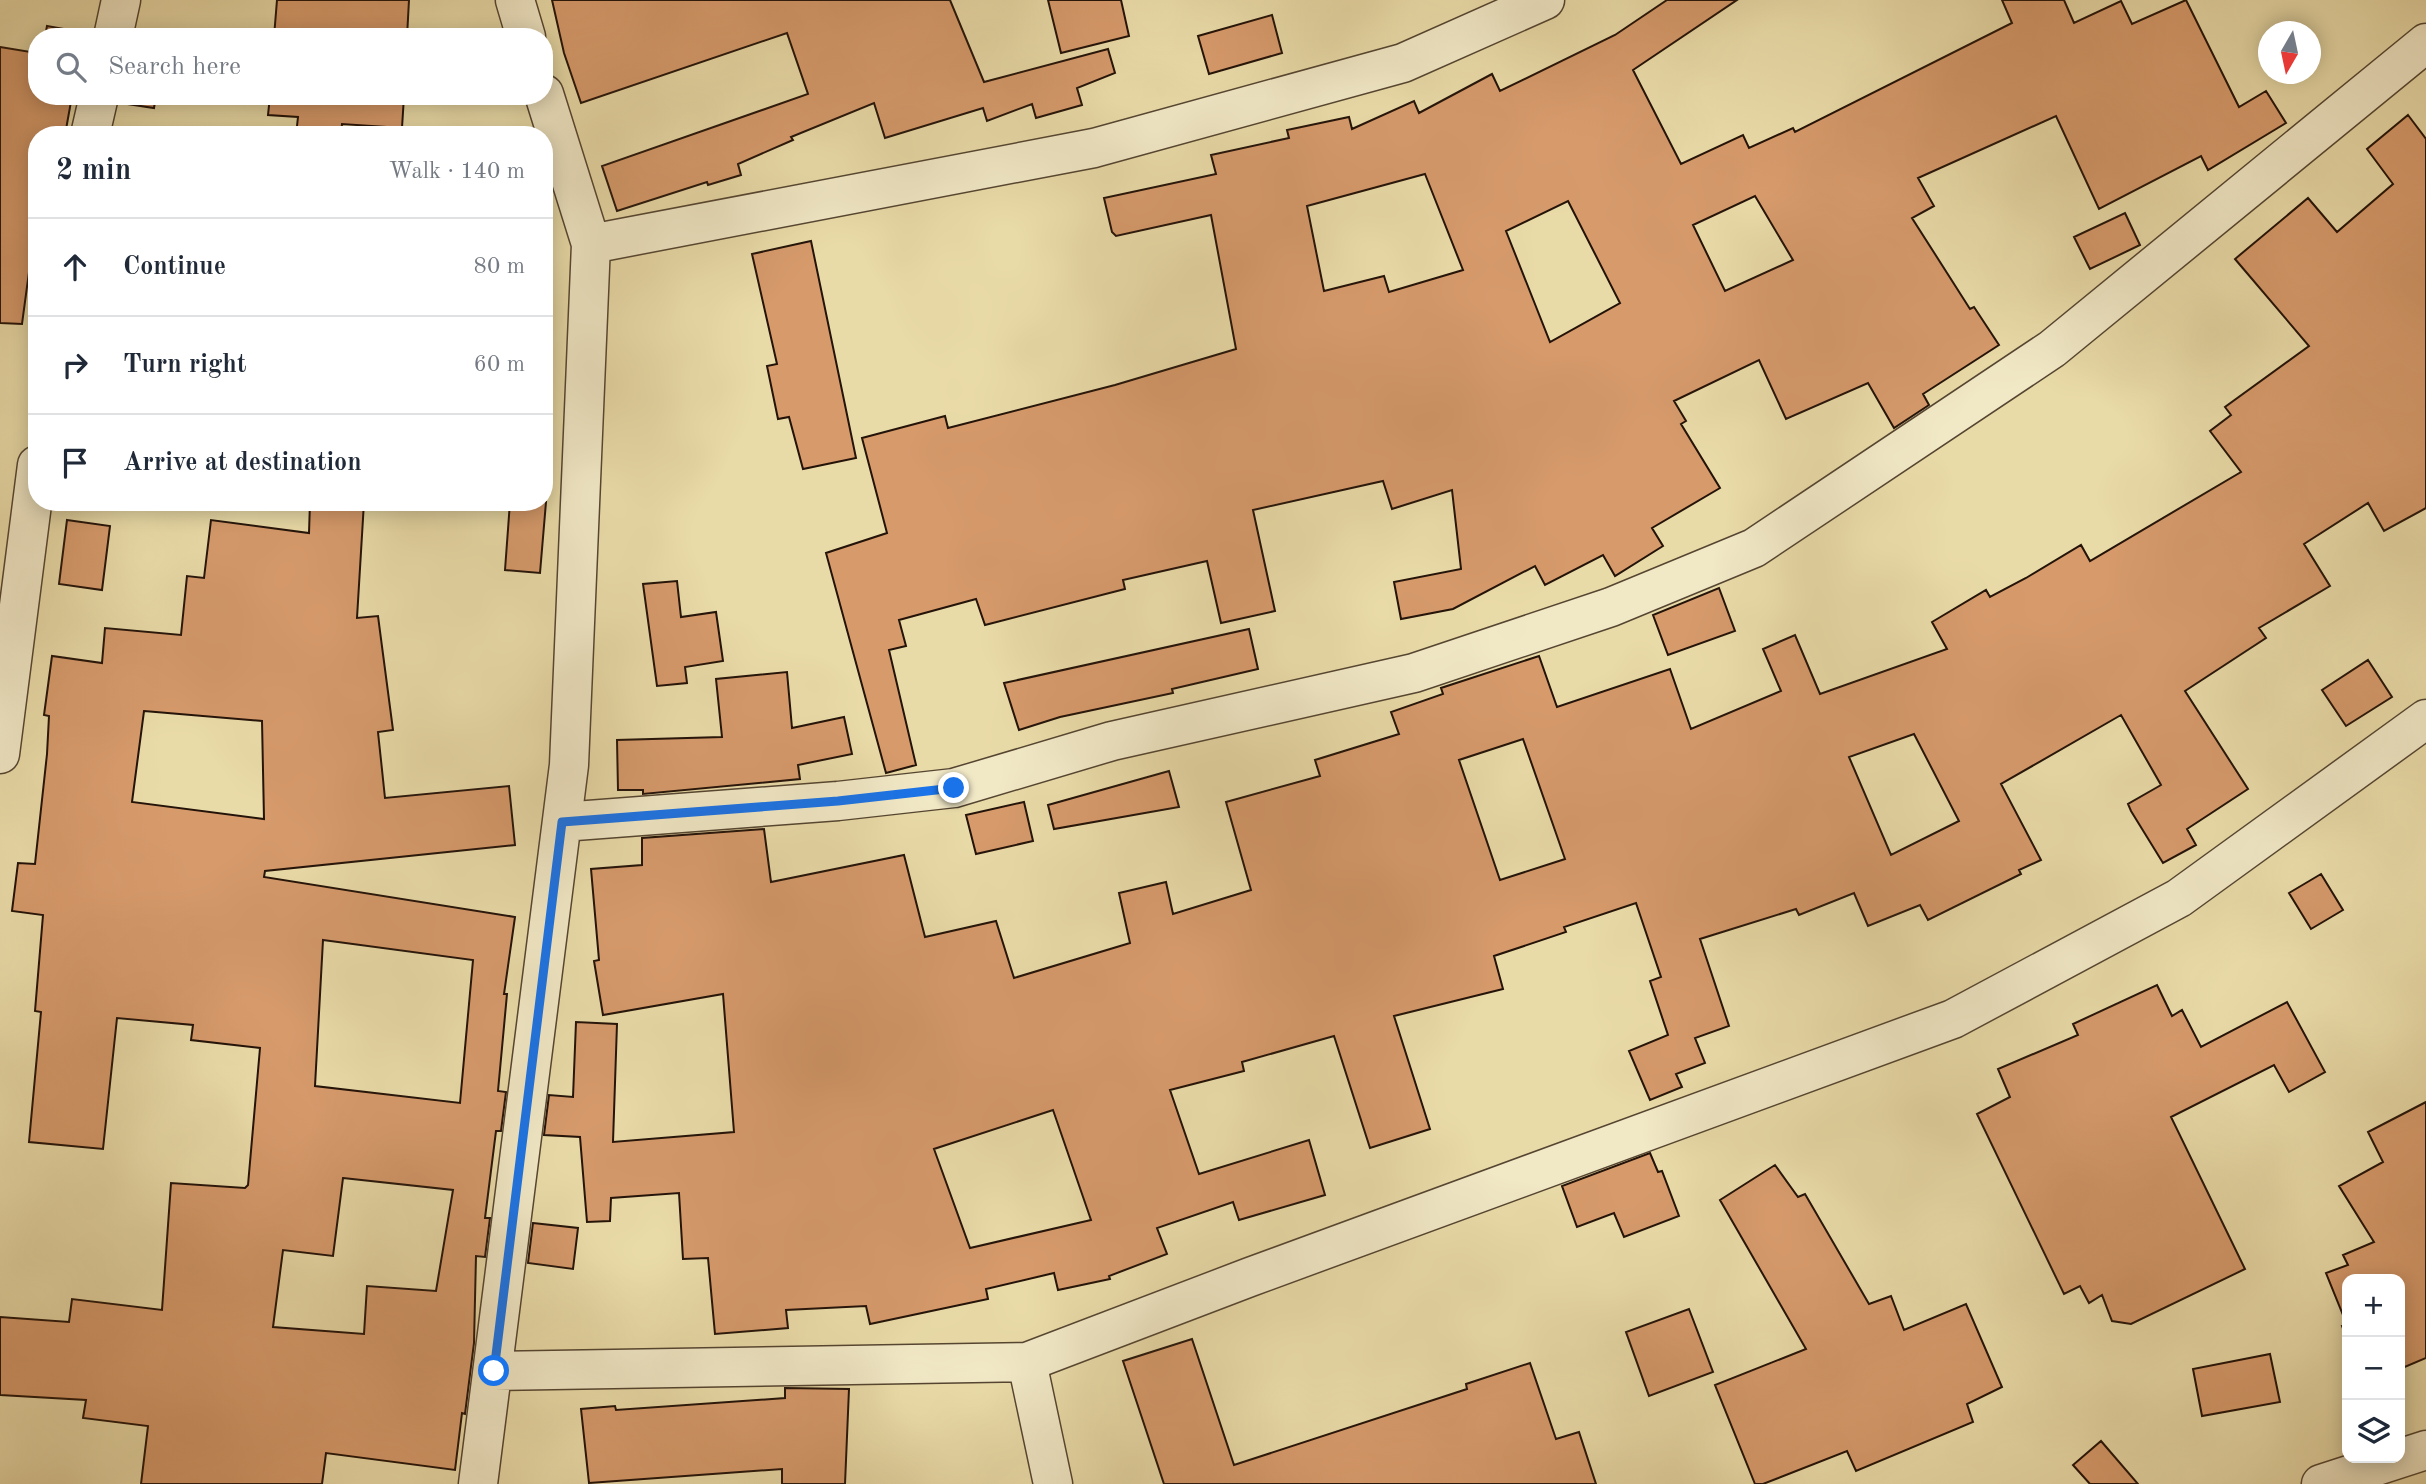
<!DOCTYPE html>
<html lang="en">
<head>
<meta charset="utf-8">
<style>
	:root { --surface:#fff; --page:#f6f6f7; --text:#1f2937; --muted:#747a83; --line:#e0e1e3 }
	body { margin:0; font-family:"Old Standard TT",serif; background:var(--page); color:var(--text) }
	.controls { position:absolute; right:21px; bottom:21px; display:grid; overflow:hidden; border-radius:14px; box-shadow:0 4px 18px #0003 }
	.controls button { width:63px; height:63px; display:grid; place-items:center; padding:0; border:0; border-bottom:2px solid var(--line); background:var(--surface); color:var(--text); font:35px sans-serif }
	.compass { position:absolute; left:2258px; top:21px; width:63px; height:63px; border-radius:50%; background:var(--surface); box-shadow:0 4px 18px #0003; rotate:189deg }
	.stop { position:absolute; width:21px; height:21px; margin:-16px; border:5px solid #1a73e8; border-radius:50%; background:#fff }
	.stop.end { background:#1a73e8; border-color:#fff; box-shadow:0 2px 7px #0008 }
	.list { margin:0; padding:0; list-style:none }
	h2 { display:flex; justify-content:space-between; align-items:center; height:91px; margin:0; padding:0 28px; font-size:30px }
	h2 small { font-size:23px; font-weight:400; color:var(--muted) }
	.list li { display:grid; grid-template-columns:46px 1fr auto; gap:21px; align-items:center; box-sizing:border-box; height:98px; padding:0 28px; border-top:2px solid var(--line) }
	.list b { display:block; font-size:26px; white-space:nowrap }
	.list em { font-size:23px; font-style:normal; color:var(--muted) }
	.icon { flex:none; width:38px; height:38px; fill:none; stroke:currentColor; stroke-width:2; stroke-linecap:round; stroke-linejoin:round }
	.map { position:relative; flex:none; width:2426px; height:1484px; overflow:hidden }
	.search { position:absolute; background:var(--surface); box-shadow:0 4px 18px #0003; left:28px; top:28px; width:525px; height:77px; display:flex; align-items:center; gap:18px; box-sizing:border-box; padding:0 24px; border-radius:28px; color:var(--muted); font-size:26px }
	.panel { position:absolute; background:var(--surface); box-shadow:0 4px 18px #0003; left:28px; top:126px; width:525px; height:385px; border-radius:28px }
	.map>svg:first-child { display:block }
	.building { fill:#d69a6b; stroke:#241309; stroke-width:2; fill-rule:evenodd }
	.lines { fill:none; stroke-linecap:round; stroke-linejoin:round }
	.street-casing { stroke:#554531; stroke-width:41 }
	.street { stroke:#f1e8c6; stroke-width:38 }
	.route { stroke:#1a73e8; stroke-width:9 }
</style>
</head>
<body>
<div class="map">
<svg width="2426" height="1484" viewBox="0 0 2426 1484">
	<rect width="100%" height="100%" fill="#e9dba8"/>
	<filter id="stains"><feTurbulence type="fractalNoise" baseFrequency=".00286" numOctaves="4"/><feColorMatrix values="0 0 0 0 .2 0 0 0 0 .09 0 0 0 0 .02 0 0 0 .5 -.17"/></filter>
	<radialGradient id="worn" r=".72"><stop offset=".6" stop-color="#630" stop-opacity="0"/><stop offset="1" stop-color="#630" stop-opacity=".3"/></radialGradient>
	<path class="building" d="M277 0H409L407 37H274Z
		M552 0H950L984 82 1108 49 1115 73 1077 88 1082 105 1036 118 1032 104 987 121 983 108 885 138 874 103 791 137 793 140 738 164 741 175 708 185 707 182 617 211 602 166 808 94 787 33 581 103 564 53Z
		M1048 0H1121L1129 36 1061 53Z
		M1667 0H1737L1633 70 1681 164 1743 135 1749 148 1793 128 1795 132 2012 23 2002 0H2064L2074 23 2121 1 2132 24 2186 0 2239 107 2266 91 2286 123 2208 170 2201 156 2099 209 2056 116 1918 178 1934 206 1912 218 1970 309 1974 307 1999 345 1923 394 1929 405 1894 428 1868 383 1786 419 1759 360 1674 401 1686 421 1681 424 1720 488 1652 528 1663 546 1615 576 1603 555 1545 585 1535 566 1453 609 1401 619 1394 582 1461 569 1452 490 1392 509 1383 481 1253 510 1275 611 1221 623 1207 561 1123 580 1125 589 985 625 976 599 899 620 906 646 889 650 916 765 886 773 826 553 887 533 862 438 945 416 948 428 1115 385 1236 349 1211 215 1116 236 1112 232 1104 198 1216 174 1211 155 1289 138 1287 130 1349 117 1352 129 1414 101 1419 113 1492 74 1500 91 1615 35ZM1425 174 1463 270 1389 292 1384 276 1324 291 1307 206ZM1755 196 1793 260 1725 291 1693 225ZM1568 201 1620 303 1550 342 1506 231Z
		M1272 15 1282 53 1209 74 1198 36Z
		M47 26 92 34V37H45Z
		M0 47 37 53V96H72L65 135H37V235H34L22 324 0 323Z
		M120 96H156L154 108 120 103Z
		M270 96H404L402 128 342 124 341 135H296L298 117 268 115Z
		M2408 115 2426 139V508L2384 531 2368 503 2304 544 2330 586 2259 628 2266 638 2185 691 2248 789 2187 829 2196 845 2163 863 2131 811 2128 804 2161 785 2121 715 2001 784 2041 860 2019 870 2021 874 1928 920 1920 905 1868 926 1854 893 1799 915 1796 909 1700 939 1729 1026 1695 1038 1705 1063 1676 1074 1682 1087 1650 1100 1629 1051 1668 1035 1650 981 1661 977 1636 903 1564 927 1566 932 1494 956 1503 989 1394 1016 1430 1129 1370 1148 1334 1036 1242 1062 1244 1071 1170 1090 1199 1174 1309 1140 1325 1195 1239 1220 1233 1202 1157 1228 1167 1254 1109 1276 1110 1279 1058 1290 1054 1273 986 1289 988 1299 870 1324 866 1306 786 1310 788 1328 715 1334 708 1258 683 1259 679 1193 611 1198 610 1221 587 1222 580 1137 544 1135 549 1095 573 1097 576 1022 617 1024 613 1142 734 1132 723 994 603 1015 594 961 599 960 591 869 642 865V838L764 829 771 882 904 855 925 937 996 921 1014 978 1130 943 1119 893 1166 882 1173 914 1251 890 1226 802 1320 776 1315 760 1399 734 1391 712 1443 694 1441 688 1539 656 1557 707 1670 669 1691 729 1781 691 1763 649 1795 635 1820 694 1947 649 1932 622 1986 590 1990 597 2026 578 2081 545 2090 561 2241 472 2210 431 2231 415 2225 407 2309 346 2235 259 2308 198 2337 232 2393 184 2367 149ZM1914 734 1959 821 1891 855 1849 757ZM1523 739 1565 859 1500 880 1459 760ZM1053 1110 1091 1220 970 1248 934 1149Z
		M2125 213 2140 245 2090 269 2074 237Z
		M811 241 856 458 803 469 789 417 778 419 767 366 777 364 752 254Z
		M310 502H364L357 618 378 616 393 730 378 732 385 798 509 786 515 845 265 871 264 877 515 917 504 994H507L498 1091 506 1092 501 1131H496L485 1218H490L485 1257 476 1256 474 1343 465 1414 462 1413 455 1470 326 1453 322 1484H141L148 1426 83 1418 86 1400 0 1395V1317L69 1322 72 1299 162 1310 171 1183 245 1188 248 1185 260 1048 191 1040 193 1025 117 1018 103 1149 29 1142 41 1012 35 1011 43 915 12 911 18 863 35 864 47 754 49 716 44 715 52 656 102 663 105 628 181 635 187 576 204 578 211 520 309 533ZM144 711 262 721 264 819 132 802ZM323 940 473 960 460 1103 315 1086ZM343 1178 453 1190 436 1291 367 1286 364 1334 273 1327 283 1250 333 1256Z
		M510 502H546L540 573 505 570Z
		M67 520 110 526 102 590 59 584Z
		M677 581 681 617 716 612 723 661 685 667 687 683 657 686 643 584Z
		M1719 588 1735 631 1668 655 1653 615Z
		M1249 629 1258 669 1172 689 1173 693 1060 717 1019 730 1004 683Z
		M2368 660 2392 697 2346 726 2322 690Z
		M787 672 792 728 844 717 852 754 798 765 800 779 643 794V790H618L617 740 722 737 716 679Z
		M1169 771 1179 807 1054 829 1048 805Z
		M1024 802 1033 841 976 854 966 815Z
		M2321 874 2343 910 2311 929 2289 893Z
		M2157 985 2172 1016 2182 1010 2201 1047 2287 1002 2325 1072 2289 1092 2274 1065 2171 1117 2245 1269 2131 1324 2112 1321 2102 1295 2089 1303 2080 1286 2064 1294 1977 1114 2010 1097 1998 1069 2078 1035 2073 1024Z
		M2426 1102V1358L2400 1369V1279H2347V1339L2342 1326 2347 1325 2326 1273 2348 1265 2343 1255 2374 1242 2339 1186 2383 1162 2368 1132Z
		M1650 1153 1658 1172 1662 1171 1679 1216 1624 1237 1614 1213 1577 1227 1562 1186Z
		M1775 1165 1798 1197 1805 1194 1869 1304 1891 1296 1904 1330 1966 1304 2002 1387 1967 1404 1973 1422 1856 1471 1847 1451 1763 1484H1755L1715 1385 1806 1349 1720 1200Z
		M533 1223 578 1228 573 1269 528 1263Z
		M1689 1309 1713 1372 1649 1396 1626 1332Z
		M1192 1339 1234 1465 1467 1389 1466 1384 1530 1363 1556 1439 1579 1432 1596 1484H1164L1123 1361Z
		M2270 1354 2280 1402 2202 1416 2193 1369Z
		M785 1388 849 1389 845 1484H782V1469L589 1483 581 1409 615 1406 616 1410 785 1398Z
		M2101 1441 2138 1484H2090L2073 1465Z"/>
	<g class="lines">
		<defs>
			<path id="street" d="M515 0 526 37
				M113 37 121 0
				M90 135 99 96
				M591 244 1094 148 1403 63 1545 0
				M0 754 37 465
				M562 822 838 801 954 788 1112 741 1414 673 1611 607 1754 548 2052 349 2426 43
				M1027 1362 1053 1484
				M494 1371 1027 1362 1250 1277 1953 1019 2179 898 2426 719
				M478 1484 569 765 591 244 544 94
				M2321 1484 2426 1450"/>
		</defs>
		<use href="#street" class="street-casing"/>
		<use href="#street" class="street"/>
	</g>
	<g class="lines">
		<path class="route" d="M494 1371 562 822 838 801 954 788"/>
	</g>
	<rect width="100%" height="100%" filter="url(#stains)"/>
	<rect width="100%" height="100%" fill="url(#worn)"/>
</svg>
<div class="controls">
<button>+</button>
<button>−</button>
<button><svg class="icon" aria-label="layers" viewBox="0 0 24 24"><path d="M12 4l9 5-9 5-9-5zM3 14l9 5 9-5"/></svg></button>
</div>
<svg class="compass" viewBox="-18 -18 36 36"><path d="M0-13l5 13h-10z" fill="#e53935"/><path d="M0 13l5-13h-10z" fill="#747a83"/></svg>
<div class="stop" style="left:494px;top:1371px"></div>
<div class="stop end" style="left:954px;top:788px"></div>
<div class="search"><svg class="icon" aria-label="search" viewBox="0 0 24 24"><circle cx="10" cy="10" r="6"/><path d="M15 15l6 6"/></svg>Search here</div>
<section class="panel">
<h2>2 min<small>Walk · 140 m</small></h2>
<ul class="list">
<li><svg class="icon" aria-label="ahead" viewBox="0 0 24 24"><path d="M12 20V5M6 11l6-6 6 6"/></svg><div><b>Continue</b></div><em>80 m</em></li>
<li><svg class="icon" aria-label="right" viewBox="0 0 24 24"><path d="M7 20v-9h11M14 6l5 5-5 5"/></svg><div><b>Turn right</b></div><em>60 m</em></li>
<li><svg class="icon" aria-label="arrive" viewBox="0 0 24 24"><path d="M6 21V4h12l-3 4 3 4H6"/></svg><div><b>Arrive at destination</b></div></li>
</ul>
</section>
</div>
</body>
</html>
